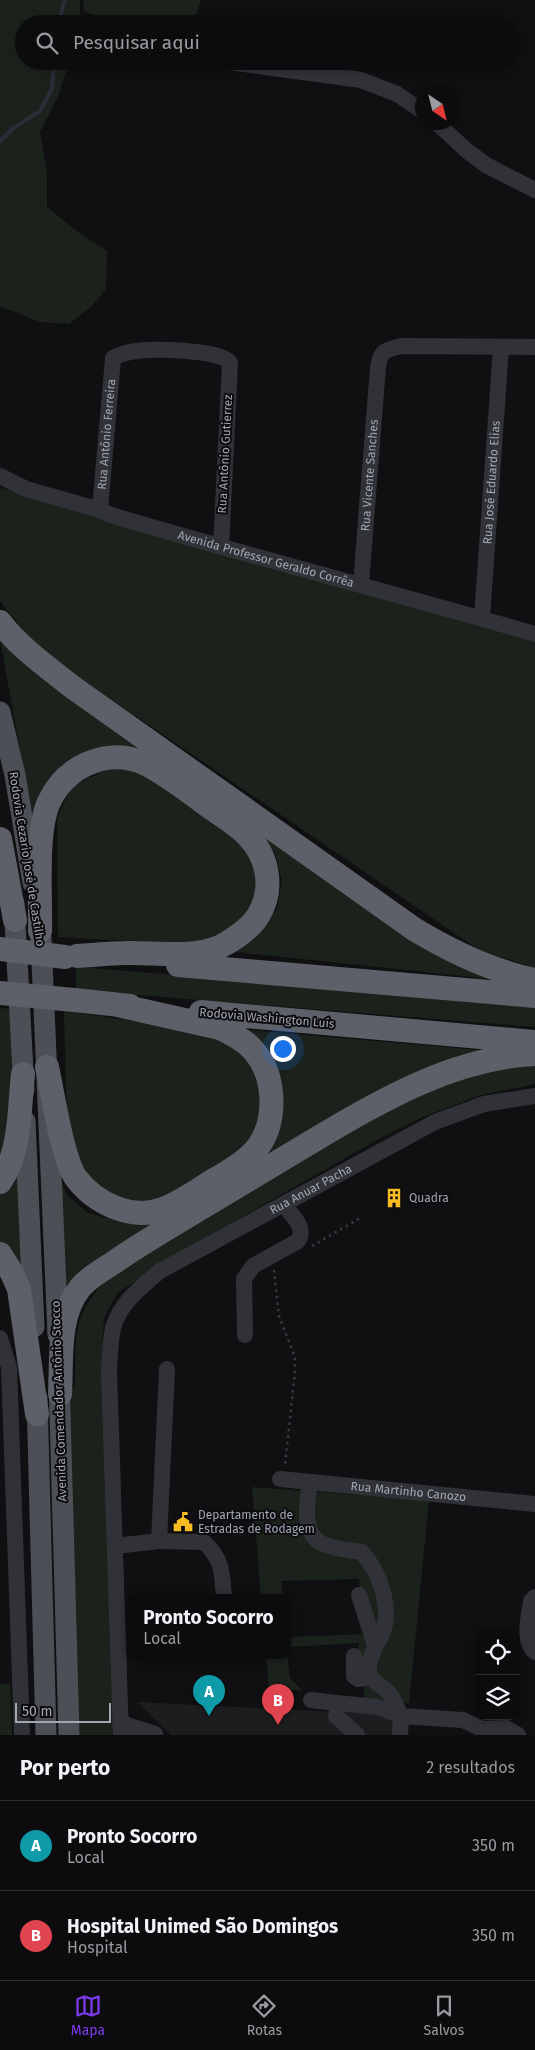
<!DOCTYPE html>
<html lang="pt">
<head>
<meta charset="utf-8">
<style>
	:root { --surface:#0c0c0e; --page:#1a1a1c; --text:#f1f3f6; --muted:#9a9b9e; --line:#2c2c2e; --accent:#7c3aed }
	body { margin:0; font-family:"Fira Sans",sans-serif; background:var(--page); color:var(--text) }
	.controls { position:absolute; right:15px; bottom:15px; display:grid; overflow:hidden; border-radius:10px; box-shadow:0 2px 8px #0003 }
	.controls button { width:45px; height:45px; display:grid; place-items:center; padding:0; border:0; border-bottom:1px solid var(--line); background:var(--surface); color:var(--text); font:25px sans-serif }
	.compass { position:absolute; left:415px; top:85px; width:45px; height:45px; border-radius:50%; background:var(--surface); box-shadow:0 2px 8px #0003; rotate:145deg }
	.scale { position:absolute; left:15px; bottom:12px; width:96px; box-sizing:border-box; padding-left:5px; border:2px solid #a1a6b3; border-top:0; font-size:14px; line-height:18px; white-space:nowrap; color:#a1a6b3; -webkit-text-stroke:4px #0c0b0d; paint-order:stroke }
	.you { position:absolute; left:282px; top:1048px; width:18px; height:18px; margin:-12px; border:4px solid #fff; border-radius:50%; background:#1a73e8; box-shadow:0 0 0 8px #1a73e833 }
	.badge { display:grid; place-items:center; width:32px; height:32px; border-radius:50%; background:var(--accent); color:#fff; font-size:16px; font-weight:700 }
	.pin { position:absolute; translate:-50% -41px; filter:drop-shadow(0 1px 2px #0008) }
	.pin::after { content:''; position:absolute; top:26px; width:18px; height:15px; background:inherit; clip-path:polygon(0 0,100% 0,50% 100%) }
	.popup { position:absolute; left:126px; top:1594px; width:165px; height:65px; box-sizing:border-box; display:grid; place-content:center; border-radius:10px; background:var(--surface); filter:drop-shadow(0 1px 4px #0005); font-size:16px; white-space:nowrap; color:var(--muted) }
	.popup b { font-size:19px; color:var(--text) }
	.popup::after { content:''; position:absolute; left:50%; top:100%; margin-left:-10px; border:10px solid transparent; border-top-color:var(--surface) }
	.list { margin:0; padding:0; list-style:none }
	h2 { display:flex; justify-content:space-between; align-items:center; height:65px; margin:0; padding:0 20px; font-size:21px }
	h2 small { font-size:16px; font-weight:400; color:var(--muted) }
	.list li { display:grid; grid-template-columns:32px 1fr auto; gap:15px; align-items:center; box-sizing:border-box; height:90px; padding:0 20px; border-top:1px solid var(--line) }
	.list b { display:block; font-size:19px; white-space:nowrap }
	.list p { margin:0; font-size:16px; white-space:nowrap; color:var(--muted) }
	.list em { font-size:16px; font-style:normal; color:var(--muted) }
	.icon { flex:none; width:28px; height:28px; fill:none; stroke:currentColor; stroke-width:2; stroke-linecap:round; stroke-linejoin:round }
	.map { position:relative; flex:none; width:535px; height:1735px; overflow:hidden }
	.search { position:absolute; background:var(--surface); box-shadow:0 2px 8px #0003; left:15px; right:15px; top:15px; height:55px; display:flex; align-items:center; gap:12px; box-sizing:border-box; padding:0 18px; border-radius:28px; color:var(--muted); font-size:19px }
	.sheet { height:245px; background:var(--surface) }
	nav { display:flex; justify-content:space-around; align-items:center; box-sizing:border-box; height:70px; border-top:1px solid var(--line); background:var(--surface); font-size:14px; color:var(--muted) }
	nav a { display:grid; justify-items:center; gap:2px }
	nav .on { color:var(--accent) }
	.map>svg:first-child { display:block }
	.built { fill:#1d1c1f }
	.green { fill:#1b221c }
	.lines { fill:none; stroke-linecap:round; stroke-linejoin:round }
	.stream { stroke:#272e36; stroke-width:4 }
	.path { stroke:#37393e; stroke-width:2.5; stroke-dasharray:2.5 4; stroke-linecap:butt }
	.minor { stroke:#313237; stroke-width:16 }
	.major { stroke:#4d4f56; stroke-width:21 }
	.highway { stroke:#5d6068; stroke-width:24 }
	.highway-bridge { stroke:#5d6068; stroke-width:24 }
	.labels { text-anchor:middle; stroke-width:4; stroke-linejoin:round; paint-order:stroke }
	.street-label { font-size:12px; fill:#a1a6b3; stroke:#0c0b0d }
	.poi-label { font-size:12px; fill:#a1a6b3; stroke:#0c0b0d; text-anchor:start }
</style>
</head>
<body>
<div class="map">
<svg width="535" height="1735" viewBox="0 0 535 1735">
	<rect width="100%" height="100%" fill="#101012"/>
	<path class="built" d="M137 1702 396 1715 395 1735H171Z"/>
	<path class="green" d="M0 0H80V24H24V61H69L59 94 40 132 47 173V207L79 233 107 251 106 289 91 307 69 324 40 322 0 306Z
		M83 0H201L197 13 184 24H113L84 11Z
		M0 488 535 642V968L479 950 39 650 0 601Z
		M0 639 502 980 235 952 256 934 277 909 282 881 275 853 255 828 125 749 44 791 32 815Z
		M110 768 147 770 253 847 260 908 224 939 190 944 58 937 57 818 72 786Z
		M76 967 535 1004V1027L76 990Z
		M0 1008 13 1009 14 1084 0 1171Z
		M64 1011 216 1033 245 1049 260 1073 259 1134 236 1159 146 1208 88 1185 67 1125Z
		M248 1030 491 1051 60 1300 57 1166 66 1194 88 1213 117 1221 148 1223 277 1120Z
		M535 1057V1084L481 1095 425 1116 382 1137 200 1241 117 1293 104 1318 102 1347 115 1735H75L67 1490 70 1392 75 1385C76 1332 72 1314 112 1274L420 1090Z
		M20 1168 26 1283 0 1246V1192Z
		M252 1487 429 1500 409 1703 364 1698 363 1667H358L359 1643 288 1647V1630L289 1637 365 1634 359 1579 281 1581 283 1597H261Z
		M266 1655H287L290 1678 303 1691 269 1687Z
		M10 1683 12 1735H0V1684Z"/>
	<g class="lines">
		<path class="stream" d="M58 24 65 0
			M0 141 15 127 40 111 52 89 54 61"/>
		<path class="path" d="M312 1246 360 1218
			M274 1270 279 1316 295 1357V1372L285 1465"/>
		<g class="minor">
			<path d="M222 61 361 80 397 94 422 111"/>
			<path d="M436 122 466 150 486 165 535 190"/>
			<path id="s1" d="M0 476 26 489 100 510 111 515C252 557 394 593 535 634"/>
			<path id="s2" d="M100 510 113 358C120 354 128 352 136 351 153 349 222 349 230 363L221 547"/>
			<path id="s3" d="M361 584 378 367C381 350 385 350 401 346L535 347"/>
			<path id="s4" d="M482 618 501 347"/>
			<path d="M245 1335 244 1279 253 1266 298 1241C307 1227 292 1216 283 1204"/>
			<path d="M0 1338 9 1367 22 1735"/>
			<path id="s5" d="M280 1479 535 1504"/>
			<path d="M310 1482C307 1501 301 1534 323 1544 334 1549 349 1550 362 1552 379 1572 393 1607 382 1634 377 1645 368 1657 369 1670 371 1683 381 1684 388 1692 394 1699 397 1708 401 1716L463 1720 482 1729 506 1728 518 1735"/>
			<path d="M159 1541 204 1542C223 1560 222 1573 224 1597"/>
			<path d="M115 1546 159 1541 167 1369"/>
			<path d="M359 1595 375 1646"/>
			<path d="M535 1597 531 1601C529 1616 522 1642 535 1652"/>
			<path d="M354 1656V1676L358 1679 371 1677"/>
			<path d="M311 1700 336 1703"/>
			<path d="M336 1708V1703L378 1707 401 1716 400 1735"/>
			<path d="M336 1716 357 1735"/>
			<path d="M120 1723 155 1734"/>
			<path id="s6" d="M121 1735 109 1371C110 1357 110 1341 113 1328 120 1303 141 1287 160 1271L435 1122 484 1104 535 1096"/>
		</g>
		<path class="major" d="M0 712 15 775 33 883
			M14 903 24 1090
			M41 938 58 1335
			M25 1121 34 1327
			M59 1378 69 1735
			M37 1398 46 1735"/>
		<path class="highway" d="M0 622C20 648 46 666 71 686L414 929C452 952 491 971 535 980
			M0 839 15 920
			M40 931C41 897 35 828 50 800 67 765 109 747 146 764 166 774 185 789 203 802 217 813 236 823 248 836 269 858 274 890 258 916 252 926 237 937 227 943 201 960 156 952 126 953 110 953 94 955 77 956
			M178 965 535 996
			M74 1000 130 1006
			M201 1012 535 1042
			M47 1067C53 1093 62 1158 76 1178 95 1203 131 1221 163 1209 179 1203 194 1193 209 1183 226 1173 245 1163 258 1147 277 1121 276 1076 254 1051 245 1040 232 1034 220 1028L113 1004
			M0 1182C21 1152 19 1110 23 1074
			M0 1254 12 1273 19 1289 37 1414
			M60 1394C62 1360 57 1316 80 1288 88 1278 102 1270 113 1263 140 1244 168 1228 196 1211 233 1189 270 1167 306 1145 377 1103 450 1058 535 1054"/>
		<path class="highway-bridge" d="M0 949 65 957
			M0 993 74 1000"/>
	</g>
	<defs>
		<symbol id="building-bare" viewBox="-9 -9 18 18"><path d="M-4-6H4V6H1V3H-1V6H-4ZM-2.5-4.3h1.7v1.8h-1.7ZM.8-4.3h1.7v1.8H.8ZM-2.5-1h1.7V.8h-1.7ZM.8-1h1.7V.8H.8Z" fill="#f8bb22" stroke="#0c0b0d" stroke-width="2.5" paint-order="stroke"/></symbol>
		<symbol id="civic-bare" viewBox="-9 -9 18 18"><path d="M-.6-6.5H3V-4.5H.6V-3L4-1V1h2V6H-6V1h2V-1L-.6-3ZM-1.2 2.5V6h2.4V2.5Z" fill="#f8bb22" stroke="#0c0b0d" stroke-width="2.5" paint-order="stroke"/></symbol>
	</defs>
	<g fill-rule="evenodd">
		<use href="#building-bare" x="380" y="1184" width="28" height="28"/>
		<use href="#civic-bare" x="169" y="1508" width="28" height="28"/>
	</g>
	<g class="labels">
		<g class="street-label">
			<text dy="4" stroke="none"><textPath href="#s2" startOffset="76">Rua Antônio Ferreira</textPath></text>
			<text transform="translate(225 454) rotate(-87)" y="4">Rua Antônio Gutierrez</text>
			<text dy="4" stroke="none"><textPath href="#s3" startOffset="109">Rua Vicente Sanches</textPath></text>
			<text dy="4" stroke="none"><textPath href="#s4" startOffset="136">Rua José Eduardo Elias</textPath></text>
			<text dy="4" stroke="none"><textPath href="#s1" startOffset="279">Avenida Professor Geraldo Corrêa</textPath></text>
			<text transform="translate(27 859) rotate(81)" y="4">Rodovia Cezario José de Castilho</text>
			<text transform="translate(267 1018) rotate(5)" y="4">Rodovia Washington Luís</text>
			<text dy="4" stroke="none"><textPath href="#s6" startOffset="654">Rua Anuar Pacha</textPath></text>
			<text transform="translate(59 1401) rotate(-92)" y="4">Avenida Comendador Antônio Stocco</text>
			<text dy="4" stroke="none"><textPath href="#s5" startOffset="129">Rua Martinho Canozo</textPath></text>
		</g>
		<g class="poi-label">
			<text x="409" y="1202">Quadra</text>
			<text x="198" y="1519">Departamento de<tspan x="198" dy="14">Estradas de Rodagem</tspan></text>
		</g>
	</g>
</svg>
<div class="controls">
<button><svg class="icon" aria-label="locate" viewBox="0 0 24 24"><circle cx="12" cy="12" r="6"/><path d="M12 2v4M12 18v4M2 12h4M18 12h4"/></svg></button>
<button><svg class="icon" aria-label="layers" viewBox="0 0 24 24"><path d="M12 4l9 5-9 5-9-5zM3 14l9 5 9-5"/></svg></button>
</div>
<svg class="compass" viewBox="-18 -18 36 36"><path d="M0-13l5 13h-10z" fill="#e53935"/><path d="M0 13l5-13h-10z" fill="#9a9b9e"/></svg>
<div class="scale">50 m</div>
<div class="you"></div>
<div class="pin badge" style="left:209px;top:1716px;background:#0f9aa8">A</div>
<div class="popup"><b>Pronto Socorro</b>Local</div>
<div class="pin badge" style="left:278px;top:1725px;background:#e0444e">B</div>
<div class="search"><svg class="icon" aria-label="search" viewBox="0 0 24 24"><circle cx="10" cy="10" r="6"/><path d="M15 15l6 6"/></svg>Pesquisar aqui</div>
</div>
<section class="sheet">
<h2>Por perto<small>2 resultados</small></h2>
<ul class="list">
<li><span class="badge" style="background:#0f9aa8">A</span><div><b>Pronto Socorro</b><p>Local</p></div><em>350 m</em></li>
<li><span class="badge" style="background:#e0444e">B</span><div><b>Hospital Unimed São Domingos</b><p>Hospital</p></div><em>350 m</em></li>
</ul>
</section>
<nav>
<a class="on"><svg class="icon" aria-label="map" viewBox="0 0 24 24"><path d="M3 6l6-2 6 2 6-2v14l-6 2-6-2-6 2zM9 4v14M15 6v14"/></svg>Mapa</a>
<a><svg class="icon" aria-label="directions" viewBox="0 0 24 24"><path d="M12 3l9 9-9 9-9-9zM9 14v-3h6M13 9l2 2-2 2"/></svg>Rotas</a>
<a><svg class="icon" aria-label="saved" viewBox="0 0 24 24"><path d="M7 4h10v16l-5-4-5 4z"/></svg>Salvos</a>
</nav>
</body>
</html>
